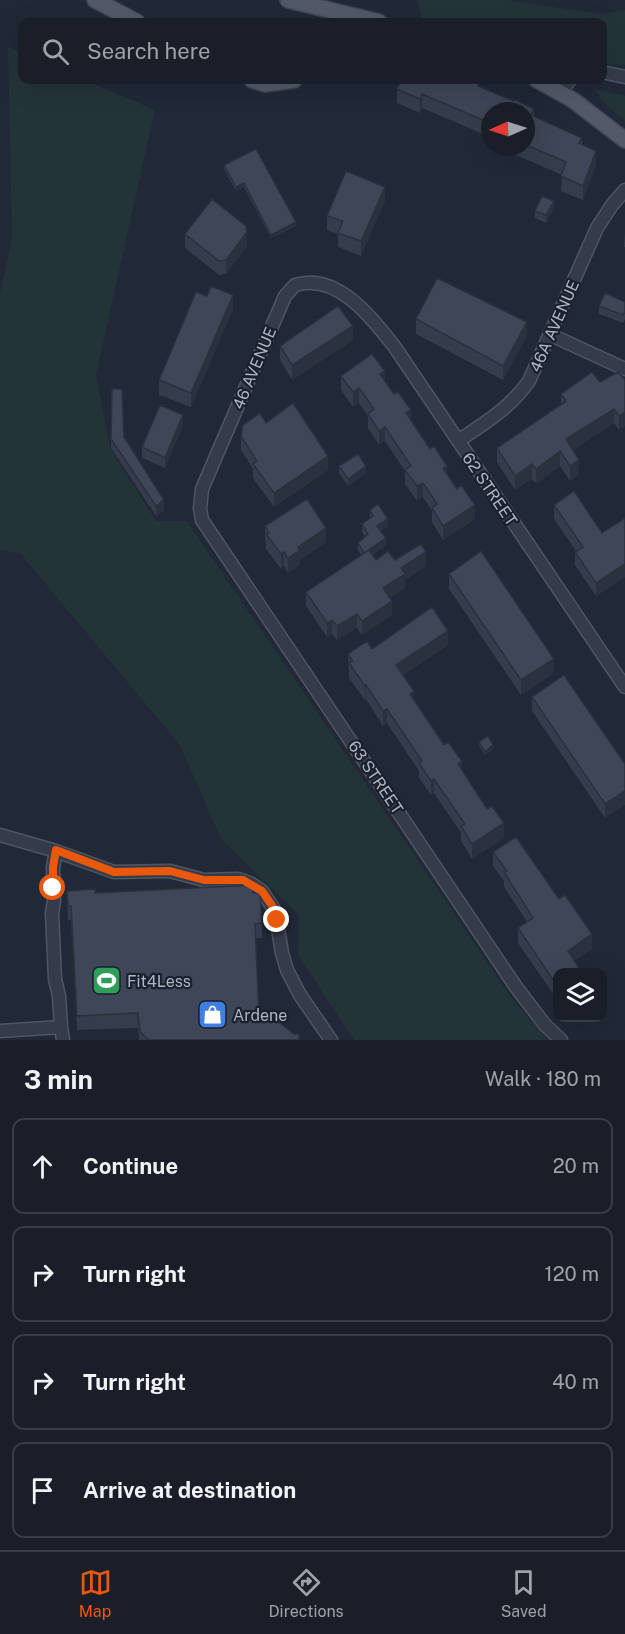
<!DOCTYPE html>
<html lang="en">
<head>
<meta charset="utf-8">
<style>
	:root { --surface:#191e29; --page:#222731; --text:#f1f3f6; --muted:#9fa2a8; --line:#373c46; --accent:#ea580c }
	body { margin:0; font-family:"Public Sans",sans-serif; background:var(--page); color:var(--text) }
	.controls { position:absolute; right:18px; bottom:18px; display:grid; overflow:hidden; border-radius:12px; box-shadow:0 6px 24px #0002 }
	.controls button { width:54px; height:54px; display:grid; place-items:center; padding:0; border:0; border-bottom:2px solid var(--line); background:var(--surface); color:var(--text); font:30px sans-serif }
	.compass { position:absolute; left:481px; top:102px; width:54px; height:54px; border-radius:50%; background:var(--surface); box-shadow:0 6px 24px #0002; rotate:267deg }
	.stop { position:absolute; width:18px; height:18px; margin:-14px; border:4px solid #ea580c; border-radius:50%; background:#fff }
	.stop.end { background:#ea580c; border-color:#fff; box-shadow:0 2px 6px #0008 }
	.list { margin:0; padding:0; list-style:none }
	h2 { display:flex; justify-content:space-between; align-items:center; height:78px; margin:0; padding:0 24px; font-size:26px }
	h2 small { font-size:20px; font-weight:400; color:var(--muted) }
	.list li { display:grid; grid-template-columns:39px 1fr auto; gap:18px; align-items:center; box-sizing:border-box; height:96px; margin:0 12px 12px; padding:0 12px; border:2px solid var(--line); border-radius:12px }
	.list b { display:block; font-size:22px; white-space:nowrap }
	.list em { font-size:20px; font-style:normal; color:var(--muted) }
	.icon { flex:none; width:33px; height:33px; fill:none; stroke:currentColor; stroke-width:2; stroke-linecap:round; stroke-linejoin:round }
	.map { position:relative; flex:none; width:625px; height:1040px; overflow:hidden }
	.search { position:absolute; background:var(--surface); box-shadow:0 6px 24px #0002; left:18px; right:18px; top:18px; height:66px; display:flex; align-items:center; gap:15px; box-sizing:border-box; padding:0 21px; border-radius:12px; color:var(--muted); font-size:22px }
	.sheet { height:510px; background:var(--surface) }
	nav { display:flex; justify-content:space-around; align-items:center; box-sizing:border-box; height:84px; border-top:2px solid var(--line); background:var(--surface); font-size:16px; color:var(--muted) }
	nav a { display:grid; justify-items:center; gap:3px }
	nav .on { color:var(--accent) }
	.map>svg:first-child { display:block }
	.green { fill:#233438 }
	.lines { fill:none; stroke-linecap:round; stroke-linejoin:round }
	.minor-casing { stroke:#4f5562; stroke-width:15 }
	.major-casing { stroke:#3e4451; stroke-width:18 }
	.minor { stroke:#353b48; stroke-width:12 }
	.major { stroke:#535968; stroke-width:15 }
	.wall { fill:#353c4b }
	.shaded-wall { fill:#2b313d }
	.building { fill:#3e4657; stroke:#2b313d; stroke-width:1.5 }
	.route { stroke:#ea580c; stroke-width:8 }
	.labels { text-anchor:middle; stroke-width:4.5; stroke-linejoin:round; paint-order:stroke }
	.street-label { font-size:16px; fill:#afb5c4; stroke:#1a202c }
	.poi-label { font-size:16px; fill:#afb5c4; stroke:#1a202c; text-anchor:start }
</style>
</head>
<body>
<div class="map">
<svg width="625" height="1040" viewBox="0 0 625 1040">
	<rect width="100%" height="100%" fill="#212837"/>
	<path class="green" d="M417 0H507L602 14 625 10V65L603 64 602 22H423Z
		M8 47 22 53V80H84L155 110 96 375 110 448 156 521H187L512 999 548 1040H354L298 955 299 915 221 839 180 745 20 553 0 550V294L12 237Z
		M596 89 625 96V121L601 100Z"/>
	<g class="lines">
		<defs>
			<path id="minor" d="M602 72 625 77
				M560 92 570 80
				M551 335 625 369
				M458 441C485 423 510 408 529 381L597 228 612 205 625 190
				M0 835 56 851 114 872 170 871 204 880 238 879 250 883 262 891 275 911 282 953 287 970 300 995 331 1040
				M61 1027 63 1040
				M0 1031 61 1027 59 996 55 979 52 913 54 901 53 867 56 851
				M561 1040 545 1025 516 987 202 520 200 509 202 489 285 296 295 285C337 272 371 317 394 346L625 687"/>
			<path id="major" d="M95 0 137 22
				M288 0 379 22
				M252 80 265 84 294 80
				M537 80 573 100 625 140"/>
		</defs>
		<use href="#minor" class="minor-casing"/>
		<use href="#major" class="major-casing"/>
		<use href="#minor" class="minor"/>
		<use href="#major" class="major"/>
	</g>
	<path class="wall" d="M401 80H468L479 84V87L514 101 516 100 534 109V117L582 138V144L596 151V165L583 200 561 191 562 175 500 148V147H526V111H490V137L422 108 420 113 397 103V89Z
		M224 165 296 226 271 238 244 187 236 191 224 169Z
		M385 201 361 256 338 247V234L327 230V216Z
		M554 208 546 223 535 218V211Z
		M625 230V247H624Z
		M185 234 247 246 226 274 219 275 185 248Z
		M625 302V319L623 323 599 314V306Z
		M233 309 191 407 159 395V380Z
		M416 319 527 336 503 380 416 334Z
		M353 340 292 380 280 360V346Z
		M341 376 385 381 447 475 475 519 443 540 432 522V511L423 497 417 501 405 484V471L385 441 379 445 368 428V416L359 403 353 407 341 390Z
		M625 380 619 430 614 423 573 450 579 474 570 481 560 466 536 484 532 479 515 490 497 462V448L561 404V394L600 382Z
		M112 389 124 437 164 510 156 516 111 448Z
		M266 423 328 470 274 507 253 478V469L241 450V436Z
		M183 425 165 468 142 458V447Z
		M339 466 366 473 348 486 339 473Z
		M554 505 602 533 625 518V577L596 596 575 565V552L576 551 554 519Z
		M370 510 388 526 381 531 386 545 373 555 376 560H395L426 566 405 580V588L390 598 392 615 362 635 357 628 337 640 332 634 327 637 306 606V592L361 555 358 550V543L365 537 362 532V524L370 518Z
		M265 526 326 542 300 560V565L288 573 284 566 281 569 266 549V543L265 541Z
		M449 574 554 673 521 695 449 589Z
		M448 645 403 675 414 700 462 770 504 838 472 859 461 841V833L434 793 431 795 419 778V771L387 723 383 726 366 699 365 700 349 678 348 654 372 649Z
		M532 697 625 764 605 818 532 711Z
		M479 742 493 749 485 755 479 746Z
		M493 852 592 949 574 961 579 972 556 998 518 943V928L527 922 504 887V881L493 866Z
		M67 891 95 893H253L262 923V938H255L259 1016 299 1040H139L138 1028 77 1030 71 920H68Z"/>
	<path class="shaded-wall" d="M422 94V108L420 113V99Z
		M596 151V165L583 200V186Z
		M244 183V187L236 191V187Z
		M385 187V201L361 256V241Z
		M554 201V208L546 223V215Z
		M296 222V226L271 238V235Z
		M247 232V246L226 274V260Z
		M233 295V309L191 407V393Z
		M527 322V336L503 380V366Z
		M353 326V340L292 380V365Z
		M385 371V385L380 374Z
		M359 388V403L353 407V392Z
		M614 409V423L566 454V439Z
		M411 410V425L406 413Z
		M625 412V426L619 430V416Z
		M183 415V425L165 468V458Z
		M385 427V441L379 445V431Z
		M560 451V466L536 484V469Z
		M328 456V470L274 507V493Z
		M579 460V474L570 481V466Z
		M532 464V479L515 490V476Z
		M366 466V473L348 486V479Z
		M447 466V480L443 468Z
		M423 483V497L417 501V486Z
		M164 500V510L156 516V506Z
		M475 505V519L443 540V526Z
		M388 519V526L377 534V526Z
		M326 528V542L300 560V565L288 573V558L298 547Z
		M386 538V545L365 561V553Z
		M284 552V566L281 569V554Z
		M426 552V566L405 580V588L383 602V588L401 568Z
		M625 564V577L596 596V583Z
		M392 601V615L362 635V621Z
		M357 614V628L337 640V626Z
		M332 620V634L327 637V623Z
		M448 631V645L396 679V665Z
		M554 659V673L521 695V680Z
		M366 685V699L365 700V686Z
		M414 691V705L410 694Z
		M387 709V723L383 726V711Z
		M493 745V749L485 755V752Z
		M462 761V775L458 764Z
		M434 779V793L431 795V781Z
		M625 791V805L605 818V804Z
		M504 823V838L472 859V844Z
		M592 934V949L568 965V951Z
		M579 968V972H572Z
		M558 982V997L556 998V984Z"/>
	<path class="building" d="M401 80H468L479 84 478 86 514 101 516 100 534 109 531 115 582 138 579 143 596 151 583 186 561 176 566 162 526 145V111H490V123L422 94 420 99 397 89Z
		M256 149 296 222 271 235 244 183 236 187 224 165Z
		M346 171 385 187 361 241 338 233 343 221 327 216Z
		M542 196 554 201 546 215 535 211Z
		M212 199 246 226 247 232 226 260 219 261 185 234Z
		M437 278 527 322 503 366 416 319Z
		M211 286 233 295 191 393 159 380 196 292 207 296Z
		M605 293 625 302V312L623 315 599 306Z
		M338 306 353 326 292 365 280 346Z
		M372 354 385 371 380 374 394 394 398 392 411 410 406 413 430 449 434 446 447 466 443 468 457 489 461 485 475 505 443 526 432 508 437 504 423 483 417 486 405 470 411 466 385 427 379 431 368 414 374 409 359 388 353 392 341 376Z
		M592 372 600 382 618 372 625 380V412L619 416 614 409 566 439 579 460 570 466 560 451 536 469 532 464 515 476 497 448 566 401 561 394Z
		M112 389H122L124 437 164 500 156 506 111 439Z
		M293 403 328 456 274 493 253 464 257 461 241 436 243 425 260 413 266 423Z
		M160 405 183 415 165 458 142 447Z
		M358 454 366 466 348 479 339 466Z
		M574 491 602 533 625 518V564L596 583 575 552 583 547 554 505Z
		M307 499 326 528 298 547 300 550 288 558 284 552 281 554 266 534 269 533 265 526Z
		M378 504 388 519 377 526 386 538 364 553 358 543 368 534 362 524 373 516 370 510Z
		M421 544 426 552 401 568 405 574 383 588 392 601 362 621 357 614 337 626 332 620 327 623 306 592 369 550 376 560 388 551 395 560Z
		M481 551 554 659 521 680 449 574Z
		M432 607 448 631 396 665 414 691 410 694 444 745 448 742 462 761 458 764 487 809 492 806 504 823 472 844 461 826 465 824 434 779 431 781 419 763 422 761 387 709 383 711 366 685 365 686 349 663 353 661 348 654 367 641 372 649Z
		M564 675 625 764V791L605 804 532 697Z
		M488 736 493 745 485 752 479 742Z
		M516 837 559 899 565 895 592 934 568 951 579 968 572 972H558V982L556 984 518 928 533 918 504 872 507 871 493 852Z
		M253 885V893H260L262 923 255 924 259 1016H271L294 1034H299V1040H149L140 1032 138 1013 77 1016 71 906H68L67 891 95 889V893Z"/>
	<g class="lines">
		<path class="route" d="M53 888V867L56 850 114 872 170 871 204 880H243L262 891 275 910 277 920"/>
	</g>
	<defs>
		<symbol id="stadium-square" viewBox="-11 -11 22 22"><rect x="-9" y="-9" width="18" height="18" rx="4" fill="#2e9e5b" stroke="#1a202c"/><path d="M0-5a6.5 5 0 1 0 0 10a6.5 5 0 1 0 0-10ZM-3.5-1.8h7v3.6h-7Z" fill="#fff"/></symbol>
		<symbol id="shop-square" viewBox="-11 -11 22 22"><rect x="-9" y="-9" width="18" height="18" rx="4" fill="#3f7fe0" stroke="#1a202c"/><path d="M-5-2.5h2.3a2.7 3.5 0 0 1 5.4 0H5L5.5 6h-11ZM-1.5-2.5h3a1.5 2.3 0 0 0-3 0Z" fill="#fff"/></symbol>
	</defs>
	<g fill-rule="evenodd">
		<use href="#stadium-square" x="90" y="964" width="33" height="33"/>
		<use href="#shop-square" x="196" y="998" width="33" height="33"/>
	</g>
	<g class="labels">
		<g class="street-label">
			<text transform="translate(554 326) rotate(-66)" y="6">46A AVENUE</text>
			<text transform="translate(254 368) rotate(-67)" y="6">46 AVENUE</text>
			<text transform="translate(490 489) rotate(56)" y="6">62 STREET</text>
			<text transform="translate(376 777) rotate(56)" y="6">63 STREET</text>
		</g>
		<g class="poi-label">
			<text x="127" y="987">Fit4Less</text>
			<text x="233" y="1021">Ardene</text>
		</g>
	</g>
</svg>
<div class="controls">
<button><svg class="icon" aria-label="layers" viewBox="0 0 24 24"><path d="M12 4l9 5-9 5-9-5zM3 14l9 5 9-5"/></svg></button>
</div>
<svg class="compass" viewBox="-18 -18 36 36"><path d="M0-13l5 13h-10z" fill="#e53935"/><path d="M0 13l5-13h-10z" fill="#9fa2a8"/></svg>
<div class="stop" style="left:53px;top:888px"></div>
<div class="stop end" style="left:277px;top:920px"></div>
<div class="search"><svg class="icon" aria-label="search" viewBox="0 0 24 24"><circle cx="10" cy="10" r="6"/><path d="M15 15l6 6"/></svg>Search here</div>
</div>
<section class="sheet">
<h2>3 min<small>Walk · 180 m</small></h2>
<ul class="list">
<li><svg class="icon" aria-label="ahead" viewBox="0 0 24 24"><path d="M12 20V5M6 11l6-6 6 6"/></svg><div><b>Continue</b></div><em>20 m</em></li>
<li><svg class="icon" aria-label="right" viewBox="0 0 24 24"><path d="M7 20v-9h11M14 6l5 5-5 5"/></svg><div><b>Turn right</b></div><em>120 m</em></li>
<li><svg class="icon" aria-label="right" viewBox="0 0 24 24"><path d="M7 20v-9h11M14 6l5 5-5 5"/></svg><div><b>Turn right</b></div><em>40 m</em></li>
<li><svg class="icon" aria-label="arrive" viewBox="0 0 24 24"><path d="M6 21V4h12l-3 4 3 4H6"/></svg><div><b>Arrive at destination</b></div></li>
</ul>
</section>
<nav>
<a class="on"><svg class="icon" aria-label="map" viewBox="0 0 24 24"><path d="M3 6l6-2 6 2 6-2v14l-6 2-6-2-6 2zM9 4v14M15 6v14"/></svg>Map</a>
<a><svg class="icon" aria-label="directions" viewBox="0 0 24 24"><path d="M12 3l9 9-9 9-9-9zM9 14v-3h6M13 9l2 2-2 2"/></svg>Directions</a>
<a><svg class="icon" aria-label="saved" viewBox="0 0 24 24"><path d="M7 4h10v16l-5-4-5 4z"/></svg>Saved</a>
</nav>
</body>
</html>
